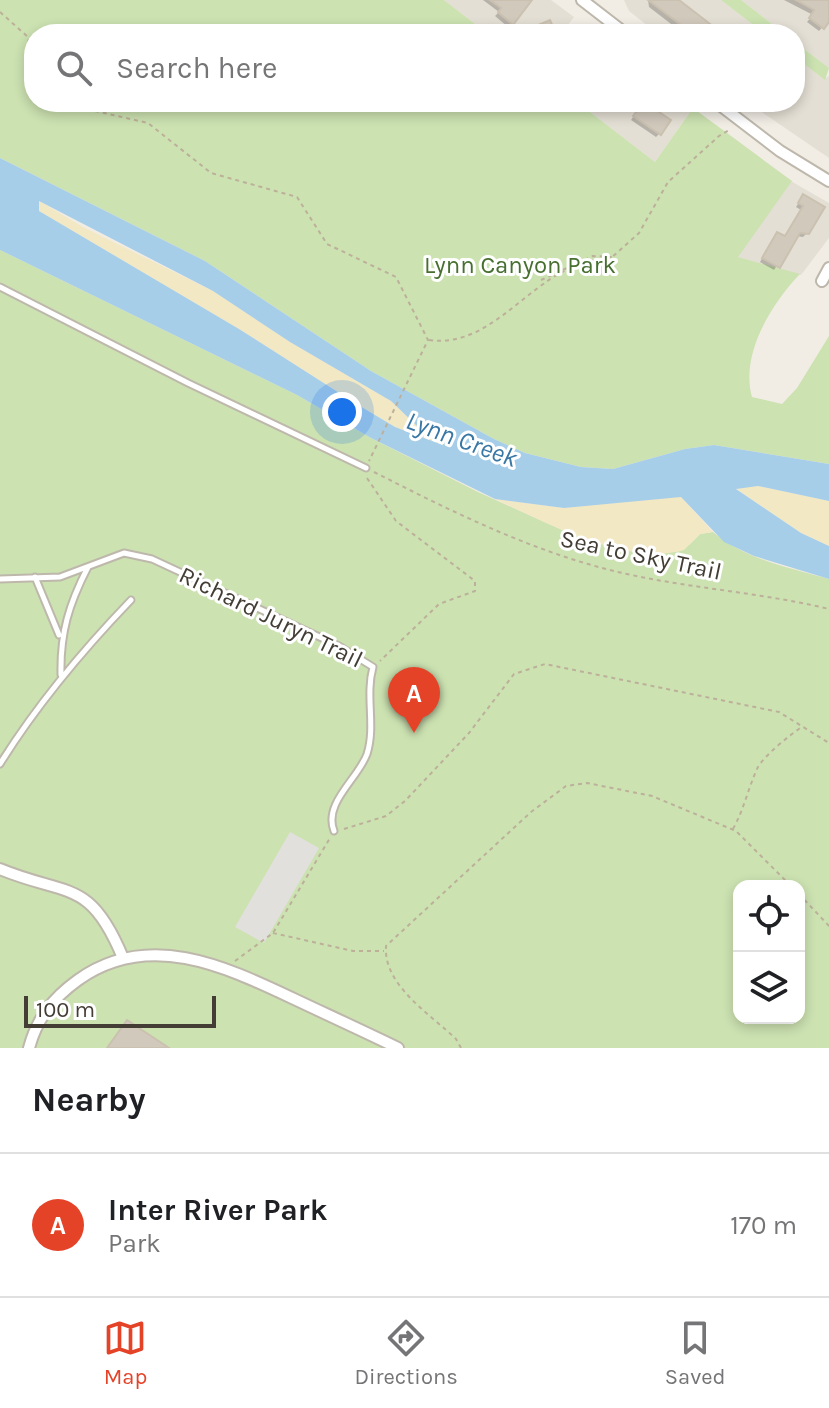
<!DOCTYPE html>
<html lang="en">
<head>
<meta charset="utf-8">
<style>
	:root { --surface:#fff; --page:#f6f6f6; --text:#202124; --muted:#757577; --line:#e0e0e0; --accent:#e54328 }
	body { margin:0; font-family:Karla,sans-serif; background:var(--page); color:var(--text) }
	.controls { position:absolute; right:24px; bottom:24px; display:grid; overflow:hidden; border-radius:16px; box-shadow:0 4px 12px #0003 }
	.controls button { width:72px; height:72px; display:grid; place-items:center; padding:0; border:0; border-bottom:2px solid var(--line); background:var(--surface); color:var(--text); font:40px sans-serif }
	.scale { position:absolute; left:24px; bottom:20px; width:192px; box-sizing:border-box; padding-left:8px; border:4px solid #433d35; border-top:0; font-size:22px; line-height:28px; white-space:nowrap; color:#433d35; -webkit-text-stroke:6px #fff; paint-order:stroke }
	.you { position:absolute; left:342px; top:412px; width:28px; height:28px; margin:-20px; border:6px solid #fff; border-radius:50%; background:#1a73e8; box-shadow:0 0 0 12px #1a73e833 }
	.badge { display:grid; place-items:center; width:52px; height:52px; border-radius:50%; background:var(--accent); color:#fff; font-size:26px; font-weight:700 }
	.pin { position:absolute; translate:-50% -66px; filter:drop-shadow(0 2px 4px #0008) }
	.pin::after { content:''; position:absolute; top:42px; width:28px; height:24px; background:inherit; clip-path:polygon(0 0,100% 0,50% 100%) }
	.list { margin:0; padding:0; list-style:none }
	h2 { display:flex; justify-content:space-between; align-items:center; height:104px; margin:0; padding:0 32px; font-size:34px }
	h2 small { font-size:26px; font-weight:400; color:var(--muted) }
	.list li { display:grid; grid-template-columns:52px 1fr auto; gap:24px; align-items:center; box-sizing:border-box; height:144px; padding:0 32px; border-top:2px solid var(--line) }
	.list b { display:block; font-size:30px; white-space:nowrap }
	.list p { margin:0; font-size:26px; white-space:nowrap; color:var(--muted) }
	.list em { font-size:26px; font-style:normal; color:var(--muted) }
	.icon { flex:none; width:44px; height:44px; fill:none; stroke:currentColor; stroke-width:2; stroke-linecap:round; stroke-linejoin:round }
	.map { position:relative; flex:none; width:829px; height:1048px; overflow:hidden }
	.search { position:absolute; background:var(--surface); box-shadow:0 4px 12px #0003; left:24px; right:24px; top:24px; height:88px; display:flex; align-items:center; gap:20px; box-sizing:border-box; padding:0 28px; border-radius:32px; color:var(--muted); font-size:30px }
	.sheet { height:248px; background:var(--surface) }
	nav { display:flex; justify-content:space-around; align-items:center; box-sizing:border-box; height:112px; border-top:2px solid var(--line); background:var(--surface); font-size:22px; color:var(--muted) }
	nav a { display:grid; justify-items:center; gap:4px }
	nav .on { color:var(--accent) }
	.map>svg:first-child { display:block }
	.residential { fill:#e4dfd4 }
	.green { fill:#cce2b1; fill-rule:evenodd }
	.sand { fill:#f2e8c4 }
	.parking { fill:#e2e0dd }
	.water { fill:#a7cee9; fill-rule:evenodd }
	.shadow { fill:#0003 }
	.building { fill:#d1c9bc; stroke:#cbc1b0; stroke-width:2 }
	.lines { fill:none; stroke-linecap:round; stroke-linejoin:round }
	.lane-casing { stroke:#beb8ac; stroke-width:9 }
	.street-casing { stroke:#beb8ac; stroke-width:14 }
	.path { stroke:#bcb09b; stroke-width:2; stroke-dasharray:4 4; stroke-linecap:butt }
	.lane { stroke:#fff; stroke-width:5 }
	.street { stroke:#fff; stroke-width:10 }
	.labels { text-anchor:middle; stroke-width:6; stroke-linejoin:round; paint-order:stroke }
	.park-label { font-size:24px; fill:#476f2f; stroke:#fff }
	.street-label { font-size:24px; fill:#433d35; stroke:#fff }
	.water-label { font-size:26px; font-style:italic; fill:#3977a4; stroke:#fff }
</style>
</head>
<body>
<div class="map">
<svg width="829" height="1048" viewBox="0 0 829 1048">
	<rect width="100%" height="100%" fill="#f1ede5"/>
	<path class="residential" d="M444 0H551L574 17 561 34H488Z
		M624 0H721L765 34H658L629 11Z
		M741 0H829V68L795 42V34H785Z
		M795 57 824 79 829 76V158L747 102H795Z
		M577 102H685L693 108 655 162Z
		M789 180 829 203V238L801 275 737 257Z"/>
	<path class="green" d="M0 0H444L488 34H34V102H577L655 162 693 108 792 181 738 257 800 274C771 304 740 355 752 397L782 404 797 388 829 336V464L714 445 685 449 613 469 581 467 525 453 494 439 371 371 205 261 0 158Z
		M721 0H741L785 34H765Z
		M795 42 829 68 825 80 795 57Z
		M0 250 297 395 371 438 478 492 569 533 626 548 689 545 700 534 713 532C744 559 790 568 829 579V1048H0ZM739 886H799V1018H739Z"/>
	<path class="sand" d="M39 201 83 227 213 291 290 342 391 401 418 427 443 441V445L395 427 355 403 239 329 39 211Z
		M758 486 829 501V546L801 533 735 488Z
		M662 496 681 497 713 532 700 534 684 550C627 567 545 522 495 499L564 508Z"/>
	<path class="parking" d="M290 832 319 848 264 943 235 927Z"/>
	<path class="water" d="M0 158 205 261 371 371 494 439 525 453 581 467 613 469 685 449 714 445 829 464V501L758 486 736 489 801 533 829 546V579L754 556 724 542 681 497 564 508 495 499 371 438 297 395 0 250ZM39 201 213 291 290 342 391 401 418 427 443 441V445L395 427 355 403 239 329 39 211Z"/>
	<path class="shadow" d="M483 0H529L508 27 495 16 499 12Z
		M648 0H675L722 34H684L649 7Z
		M784 0H826L829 19 819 31 807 22 813 15Z
		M640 107 659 134 656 137 631 120Z
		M803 196 807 233 803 237 796 236 774 270 760 262 774 238H784L801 210 796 207Z"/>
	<path class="building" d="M490 0H532L513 25 498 12 501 8Z
		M648 0H679L723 34H693Z
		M796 0H829V22L824 29 809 18 814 10Z
		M550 20 556 34H517Z
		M644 102 671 120 661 135 633 116Z
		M803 194 825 207 809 234 800 233 780 268 762 258 777 232 785 236 803 206 798 203Z
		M127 1020 169 1048H107Z"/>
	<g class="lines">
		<defs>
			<path id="lane" d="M0 287 188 383 366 468
				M35 577 59 635
				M0 579 60 577 124 553 152 559 339 646 373 667C365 696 376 726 367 754 358 779 323 803 334 831
				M61 675C60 633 69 604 88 567
				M0 764C38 703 81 652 131 600"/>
			<path id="street" d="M582 0 626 34
				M716 102 780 151 829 181
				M822 281 829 268
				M0 869C68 897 90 878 123 958
				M29 1048C37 1018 53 998 78 980 148 930 224 966 292 998 328 1015 363 1031 398 1048"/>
		</defs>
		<use href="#lane" class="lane-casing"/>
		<use href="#street" class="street-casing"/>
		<path class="path" d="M0 12 28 37 34 80
			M56 102 148 123 211 173 297 197 327 244 396 277 428 340 369 461
			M541 280 593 256 612 257
			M429 340C500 350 537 258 610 259L639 233 668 182 719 136 731 129
			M374 472C449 510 525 548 606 569 679 588 755 591 829 609
			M367 478 396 521 475 581V591L439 604 380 661
			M344 829 386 816 405 801 469 733 514 674 545 664 779 712 829 743
			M733 829C744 809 748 789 757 769 762 757 791 734 803 726
			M799 894 829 926
			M273 933 353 951H384
			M235 961 273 933 330 838
			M461 1048 456 1039C430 1014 383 985 386 946L531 812 566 786 587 783 652 796 736 831 791 886"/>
		<use href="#lane" class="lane"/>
		<use href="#street" class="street"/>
	</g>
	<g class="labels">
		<g class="park-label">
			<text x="520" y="273">Lynn Canyon Park</text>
		</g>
		<g class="street-label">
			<text transform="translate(641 555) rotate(12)" y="8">Sea to Sky Trail</text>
			<text transform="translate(271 617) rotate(26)" y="8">Richard Juryn Trail</text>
		</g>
		<g class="water-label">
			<text transform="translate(462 439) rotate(20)" y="9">Lynn Creek</text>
		</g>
	</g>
</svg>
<div class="controls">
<button><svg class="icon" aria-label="locate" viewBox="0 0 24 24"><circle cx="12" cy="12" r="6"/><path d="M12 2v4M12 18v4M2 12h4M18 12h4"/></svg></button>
<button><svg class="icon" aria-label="layers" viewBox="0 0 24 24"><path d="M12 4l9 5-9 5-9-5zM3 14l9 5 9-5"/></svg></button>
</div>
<div class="scale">100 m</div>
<div class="you"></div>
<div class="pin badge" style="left:414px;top:733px">A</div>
<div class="search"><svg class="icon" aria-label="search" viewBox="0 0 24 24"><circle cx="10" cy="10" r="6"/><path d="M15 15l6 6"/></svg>Search here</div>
</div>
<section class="sheet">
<h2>Nearby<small></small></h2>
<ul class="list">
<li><span class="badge">A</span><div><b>Inter River Park</b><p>Park</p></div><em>170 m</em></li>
</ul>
</section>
<nav>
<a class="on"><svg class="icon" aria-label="map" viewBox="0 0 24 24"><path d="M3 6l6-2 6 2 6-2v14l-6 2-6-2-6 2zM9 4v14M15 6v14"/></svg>Map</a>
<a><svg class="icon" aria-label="directions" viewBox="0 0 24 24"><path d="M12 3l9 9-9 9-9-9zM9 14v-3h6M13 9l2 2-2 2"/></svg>Directions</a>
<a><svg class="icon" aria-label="saved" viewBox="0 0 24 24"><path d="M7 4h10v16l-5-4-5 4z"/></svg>Saved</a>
</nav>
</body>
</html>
